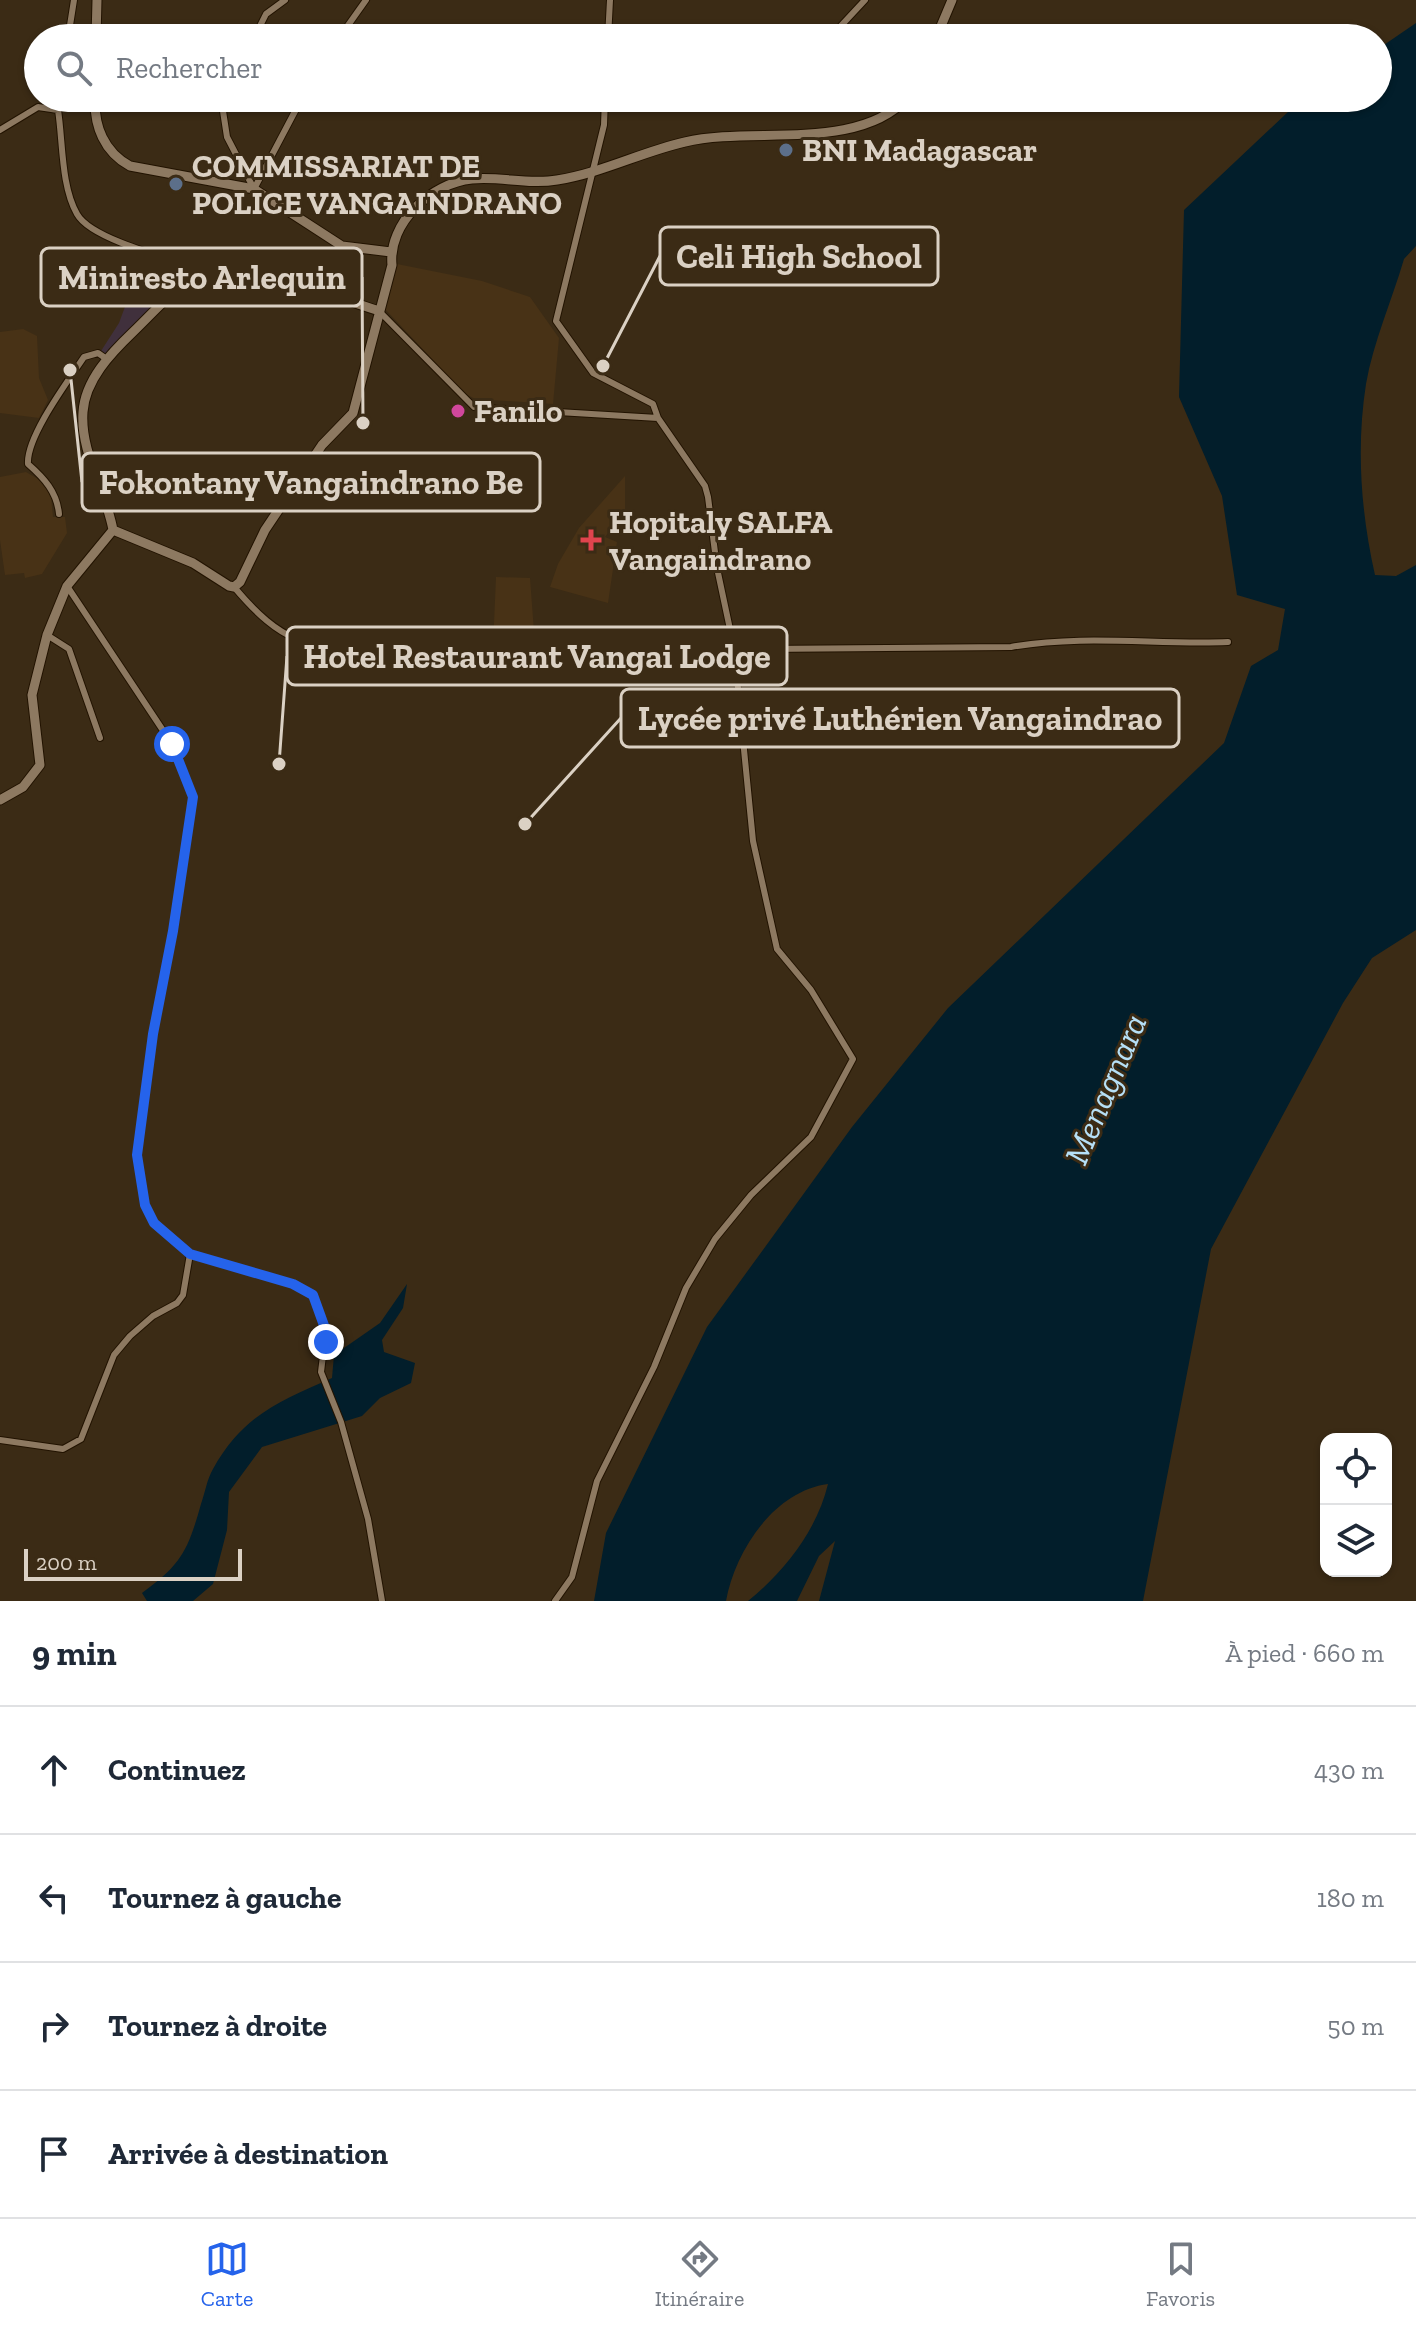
<!DOCTYPE html>
<html lang="fr">
<head>
<meta charset="utf-8">
<style>
	:root { --surface:#fff; --page:#f6f6f7; --text:#1f2937; --muted:#747a83; --line:#e0e1e3; --accent:#2563eb }
	body { margin:0; font-family:"Zilla Slab",serif; background:var(--page); color:var(--text) }
	.controls { position:absolute; right:24px; bottom:24px; display:grid; overflow:hidden; border-radius:16px; box-shadow:0 2px 6px #0004 }
	.controls button { width:72px; height:72px; display:grid; place-items:center; padding:0; border:0; border-bottom:2px solid var(--line); background:var(--surface); color:var(--text); font:40px sans-serif }
	.scale { position:absolute; left:24px; bottom:20px; width:218px; box-sizing:border-box; padding-left:8px; border:4px solid #dbd1c4; border-top:0; font-size:22px; line-height:28px; white-space:nowrap; color:#dbd1c4; -webkit-text-stroke:6px #3b2b15; paint-order:stroke }
	.stop { position:absolute; width:24px; height:24px; margin:-18px; border:6px solid #2563eb; border-radius:50%; background:#fff }
	.stop.end { background:#2563eb; border-color:#fff; box-shadow:0 2px 8px #0008 }
	.list { margin:0; padding:0; list-style:none }
	h2 { display:flex; justify-content:space-between; align-items:center; height:104px; margin:0; padding:0 32px; font-size:34px }
	h2 small { font-size:26px; font-weight:400; color:var(--muted) }
	.list li { display:grid; grid-template-columns:52px 1fr auto; gap:24px; align-items:center; box-sizing:border-box; height:128px; padding:0 32px; border-top:2px solid var(--line) }
	.list b { display:block; font-size:30px; white-space:nowrap }
	.list em { font-size:26px; font-style:normal; color:var(--muted) }
	.icon { flex:none; width:44px; height:44px; fill:none; stroke:currentColor; stroke-width:2; stroke-linecap:round; stroke-linejoin:round }
	.map { position:relative; flex:none; width:1416px; height:1601px; overflow:hidden }
	.search { position:absolute; background:var(--surface); box-shadow:0 2px 6px #0004; left:24px; right:24px; top:24px; height:88px; display:flex; align-items:center; gap:20px; box-sizing:border-box; padding:0 28px; border-radius:44px; color:var(--muted); font-size:30px }
	.sheet { height:616px; background:var(--surface) }
	nav { display:flex; justify-content:space-around; align-items:center; box-sizing:border-box; height:112px; border-top:2px solid var(--line); background:var(--surface); font-size:22px; color:var(--muted) }
	nav a { display:grid; justify-items:center; gap:4px }
	nav .on { color:var(--accent) }
	.map>svg:first-child { display:block }
	.commercial { fill:#40303c }
	.built { fill:#483216 }
	.water { fill:#021e2b }
	.lines { fill:none; stroke-linecap:round; stroke-linejoin:round }
	.street-casing { stroke:#221300; stroke-width:8 }
	.secondary-casing { stroke:#221300; stroke-width:11 }
	.street { stroke:#8d7961; stroke-width:6 }
	.secondary { stroke:#8d7961; stroke-width:9 }
	.route { stroke:#2563eb; stroke-width:10 }
	.service-dot { fill:#5c6f8a; stroke:#3b2b15; stroke-width:3 }
	.hotel-dot { fill:#d1479c; stroke:#3b2b15; stroke-width:3 }
	.health-dot { fill:#e0444e; stroke:#3b2b15; stroke-width:3 }
	.labels { text-anchor:middle; stroke-width:6; stroke-linejoin:round; paint-order:stroke }
	.poi-label { font-size:32px; font-weight:bold; fill:#dbd1c4; stroke:#3b2b15; text-anchor:start }
	.water-label { font-size:34px; font-style:italic; fill:#b6e0f7; stroke:#3b2b15 }
	.leader { fill:none; stroke:#dbd1c4; stroke-width:3 }
	.callout-dot { fill:#dbd1c4; stroke:#3b2b15; stroke-width:3 }
	.callout { fill:#3b2b15; stroke:#dbd1c4; stroke-width:3 }
	.callout-label { font-size:34px; text-anchor:middle; font-weight:bold; fill:#dbd1c4 }
</style>
</head>
<body>
<div class="map">
<svg width="1416" height="1601" viewBox="0 0 1416 1601">
	<rect width="100%" height="100%" fill="#3b2b15"/>
	<path class="commercial" d="M137 248 200 269 109 357 101 351 119 323 133 285Z"/>
	<path class="built" d="M397 264 482 281 530 297 559 338 553 404 475 399 464 393 385 309Z
		M23 329 37 336 39 378 48 400 39 418 0 413V332Z
		M26 472 45 483 51 497 53 517H65L67 533 42 574 25 578 24 573 5 575 0 540V477Z
		M625 476V509L605 537 617 542 608 603 550 587 558 564 579 528Z
		M496 577 530 578 535 645 493 646Z"/>
	<path class="water" d="M1416 23V246L1404 259C1392 300 1373 343 1366 384 1356 448 1361 513 1375 575L1396 576 1416 565V930L1372 958 1343 1003 1211 1249 1143 1601H819L835 1541 819 1556 797 1601H748C785 1571 817 1530 828 1484 774 1491 735 1551 726 1601H594L606 1533 707 1327 852 1127 948 1008 1224 743 1251 666 1278 650 1285 609 1237 595 1222 496 1179 397 1184 210 1289 111 1308 98H1378V49Z
		M407 1284 403 1308 382 1340 384 1352 415 1363 411 1383 380 1398 362 1416 262 1447 229 1492 227 1530 213 1584 193 1601H147L142 1593C182 1564 188 1550 201 1504 205 1493 207 1479 213 1469 243 1415 280 1401 332 1378L334 1355 380 1323Z"/>
	<g class="lines">
		<defs>
			<path id="street" d="M838 29 865 0
				M68 38 74 0
				M254 38 266 14 285 0
				M339 38 366 0
				M608 38 610 0
				M60 98 58 110C63 142 61 186 77 214 92 241 177 260 207 270
				M221 98 227 137 254 189
				M0 130 38 107 58 110
				M254 189 302 98
				M379 311 474 407 658 418
				M59 514C57 492 44 478 28 464 26 437 68 381 84 357L98 353 108 360
				M67 586 172 744 193 797 173 931 153 1034 137 1155 145 1205 154 1223 190 1254 293 1284 313 1295 326 1331 321 1372 341 1422 368 1519 382 1601
				M234 587C288 651 311 646 389 652L1011 647C1084 634 1155 645 1228 642
				M47 635 69 649 100 738
				M0 1440 63 1449 81 1439 114 1355 130 1336 153 1316 177 1303 183 1295 190 1254
				M555 1601 572 1577 597 1481 654 1367 686 1288 715 1239 751 1195 811 1137 853 1059 811 990 777 949 753 841 734 648 717 568 708 497 705 486 658 418 653 404 593 373 556 321 604 125 605 98"/>
			<path id="secondary" d="M96 38 97 0
				M936 38 952 0
				M95 98C94 126 104 152 130 166L254 189 342 246 391 252
				M331 296 342 246
				M113 530 193 563 229 586 234 587 240 582 265 530 322 445 353 413 392 265C388 223 431 183 472 179 500 176 528 185 557 180 602 173 641 152 685 142 752 126 858 152 907 98
				M0 800 23 787 40 765 32 695 47 635 67 586 113 530C106 491 80 452 83 412 85 380 111 353 133 332 155 311 180 281 208 270 235 259 347 301 379 311"/>
		</defs>
		<use href="#street" class="street-casing"/>
		<use href="#secondary" class="secondary-casing"/>
		<use href="#street" class="street"/>
		<use href="#secondary" class="secondary"/>
	</g>
	<g class="lines">
		<path class="route" d="M172 744 193 797 173 931 153 1034 137 1155 145 1205 154 1223 190 1254 293 1284 313 1295 326 1331V1342"/>
	</g>
	<g class="service-dot">
		<circle cx="786" cy="150" r="8"/>
		<circle cx="176" cy="184" r="8"/>
	</g>
	<circle class="hotel-dot" cx="458" cy="411" r="8"/>
	<path class="health-dot" d="M587 528h8v8h8v8h-8v8h-8v-8h-8v-8h8z"/>
	<g class="labels">
		<g class="poi-label">
			<text x="802" y="161">BNI Madagascar</text>
			<text x="192" y="177">COMMISSARIAT DE<tspan x="192" dy="37">POLICE VANGAINDRANO</tspan></text>
			<text x="474" y="422">Fanilo</text>
			<text x="609" y="533">Hopitaly SALFA<tspan x="609" dy="37">Vangaindrano</tspan></text>
		</g>
		<g class="water-label">
			<text transform="translate(1105 1089) rotate(-67)" y="12">Menagnara</text>
		</g>
	</g>
	<path class="leader" d="M603 366L660 256M363 423L362 277M70 370L82 482M279 764L287 656M525 824L621 718"/>
	<g class="callout-dot">
		<circle cx="603" cy="366" r="8"/>
		<circle cx="363" cy="423" r="8"/>
		<circle cx="70" cy="370" r="8"/>
		<circle cx="279" cy="764" r="8"/>
		<circle cx="525" cy="824" r="8"/>
	</g>
	<g class="callout">
		<rect x="660" y="227" width="278" height="58" rx="8"/>
		<rect x="41" y="248" width="321" height="58" rx="8"/>
		<rect x="82" y="453" width="458" height="58" rx="8"/>
		<rect x="287" y="627" width="500" height="58" rx="8"/>
		<rect x="621" y="689" width="558" height="58" rx="8"/>
	</g>
	<g class="callout-label">
		<text x="799" y="268">Celi High School</text>
		<text x="202" y="289">Miniresto Arlequin</text>
		<text x="311" y="494">Fokontany Vangaindrano Be</text>
		<text x="537" y="668">Hotel Restaurant Vangai Lodge</text>
		<text x="900" y="730">Lycée privé Luthérien Vangaindrao</text>
	</g>
</svg>
<div class="controls">
<button><svg class="icon" aria-label="locate" viewBox="0 0 24 24"><circle cx="12" cy="12" r="6"/><path d="M12 2v4M12 18v4M2 12h4M18 12h4"/></svg></button>
<button><svg class="icon" aria-label="layers" viewBox="0 0 24 24"><path d="M12 4l9 5-9 5-9-5zM3 14l9 5 9-5"/></svg></button>
</div>
<div class="scale">200 m</div>
<div class="stop" style="left:172px;top:744px"></div>
<div class="stop end" style="left:326px;top:1342px"></div>
<div class="search"><svg class="icon" aria-label="search" viewBox="0 0 24 24"><circle cx="10" cy="10" r="6"/><path d="M15 15l6 6"/></svg>Rechercher</div>
</div>
<section class="sheet">
<h2>9 min<small>À pied · 660 m</small></h2>
<ul class="list">
<li><svg class="icon" aria-label="ahead" viewBox="0 0 24 24"><path d="M12 20V5M6 11l6-6 6 6"/></svg><div><b>Continuez</b></div><em>430 m</em></li>
<li><svg class="icon" aria-label="left" viewBox="0 0 24 24"><path d="M17 20v-9H6M10 6l-5 5 5 5"/></svg><div><b>Tournez à gauche</b></div><em>180 m</em></li>
<li><svg class="icon" aria-label="right" viewBox="0 0 24 24"><path d="M7 20v-9h11M14 6l5 5-5 5"/></svg><div><b>Tournez à droite</b></div><em>50 m</em></li>
<li><svg class="icon" aria-label="arrive" viewBox="0 0 24 24"><path d="M6 21V4h12l-3 4 3 4H6"/></svg><div><b>Arrivée à destination</b></div></li>
</ul>
</section>
<nav>
<a class="on"><svg class="icon" aria-label="map" viewBox="0 0 24 24"><path d="M3 6l6-2 6 2 6-2v14l-6 2-6-2-6 2zM9 4v14M15 6v14"/></svg>Carte</a>
<a><svg class="icon" aria-label="directions" viewBox="0 0 24 24"><path d="M12 3l9 9-9 9-9-9zM9 14v-3h6M13 9l2 2-2 2"/></svg>Itinéraire</a>
<a><svg class="icon" aria-label="saved" viewBox="0 0 24 24"><path d="M7 4h10v16l-5-4-5 4z"/></svg>Favoris</a>
</nav>
</body>
</html>
